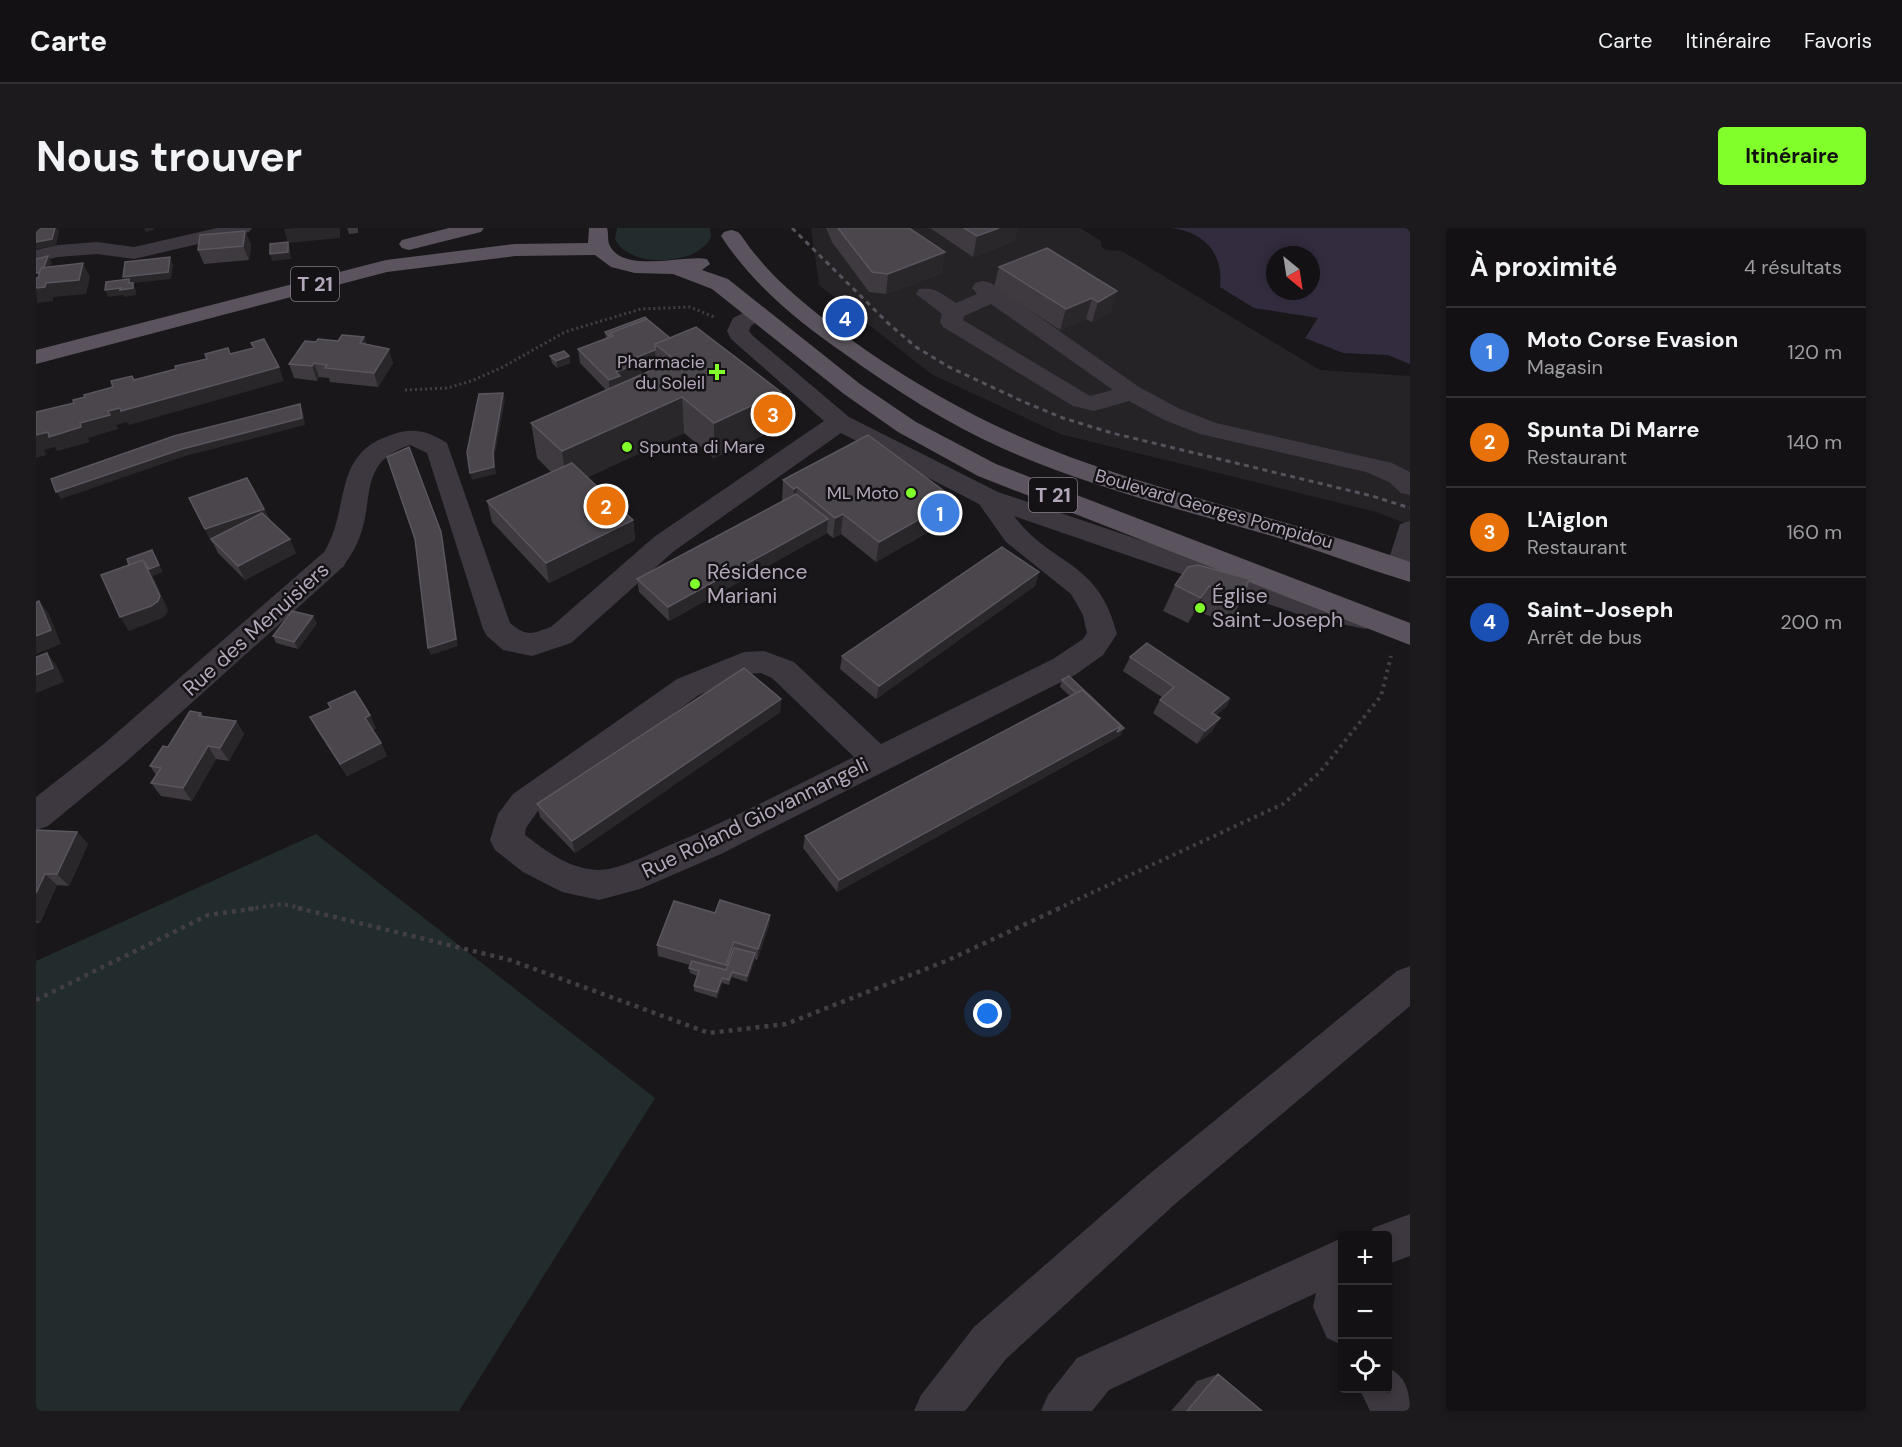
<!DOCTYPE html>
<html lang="fr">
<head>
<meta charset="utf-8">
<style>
	:root { --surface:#131114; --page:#1c1a1d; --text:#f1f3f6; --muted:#9d9da0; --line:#323134; --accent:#81ff2a }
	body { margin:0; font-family:"DM Sans",sans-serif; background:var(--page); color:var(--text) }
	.controls { position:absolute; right:18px; bottom:18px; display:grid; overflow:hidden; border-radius:6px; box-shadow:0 3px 9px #0003 }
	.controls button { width:54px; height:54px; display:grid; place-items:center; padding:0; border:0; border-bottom:2px solid var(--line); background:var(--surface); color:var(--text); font:30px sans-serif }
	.compass { position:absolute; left:1230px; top:18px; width:54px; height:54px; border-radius:50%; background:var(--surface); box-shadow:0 3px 9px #0003; rotate:150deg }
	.you { position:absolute; left:952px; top:786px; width:21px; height:21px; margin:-15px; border:4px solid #fff; border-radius:50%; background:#1a73e8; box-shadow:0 0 0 9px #1a73e833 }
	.badge { display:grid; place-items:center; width:39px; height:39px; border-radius:50%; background:var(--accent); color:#fff; font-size:20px; font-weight:700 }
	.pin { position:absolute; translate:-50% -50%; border:3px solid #fff; box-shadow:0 2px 6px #0006 }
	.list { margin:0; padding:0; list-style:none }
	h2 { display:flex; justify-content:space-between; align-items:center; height:78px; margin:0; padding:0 24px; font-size:26px }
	h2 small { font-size:20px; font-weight:400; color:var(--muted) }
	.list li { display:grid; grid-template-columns:39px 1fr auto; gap:18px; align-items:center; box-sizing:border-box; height:90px; padding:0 24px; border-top:2px solid var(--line) }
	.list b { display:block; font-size:22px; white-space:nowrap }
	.list p { margin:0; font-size:20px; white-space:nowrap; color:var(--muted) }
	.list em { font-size:20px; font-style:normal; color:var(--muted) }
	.icon { flex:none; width:33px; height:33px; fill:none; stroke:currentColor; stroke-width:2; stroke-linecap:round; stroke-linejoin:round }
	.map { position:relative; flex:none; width:1374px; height:1183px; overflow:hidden; border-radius:6px }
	header { display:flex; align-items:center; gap:36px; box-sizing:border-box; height:84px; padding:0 30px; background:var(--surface); border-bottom:2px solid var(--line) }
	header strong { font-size:28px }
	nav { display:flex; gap:33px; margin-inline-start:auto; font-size:21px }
	.intro { display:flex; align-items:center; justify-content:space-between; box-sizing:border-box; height:144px; padding:0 36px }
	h1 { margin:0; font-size:42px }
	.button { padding:15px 27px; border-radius:6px; background:var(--accent); color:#111; font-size:21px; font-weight:700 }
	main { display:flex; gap:36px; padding:0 36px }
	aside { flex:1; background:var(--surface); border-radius:6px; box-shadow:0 3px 9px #0003 }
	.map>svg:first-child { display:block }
	.built { fill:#262327 }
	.green { fill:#232c2d }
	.water { fill:#332c3f; fill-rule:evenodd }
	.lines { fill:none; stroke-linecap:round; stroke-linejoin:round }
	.path-far2 { stroke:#433e46; stroke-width:3; stroke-dasharray:2 3; stroke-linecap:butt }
	.path-far1 { stroke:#433e46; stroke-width:4; stroke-dasharray:3 4.5; stroke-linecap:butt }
	.path { stroke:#433e46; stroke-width:4.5; stroke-dasharray:4 5; stroke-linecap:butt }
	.minor { fill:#3d383f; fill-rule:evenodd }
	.major { fill:#5b545e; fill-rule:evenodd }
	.rail { stroke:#59525c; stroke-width:3; stroke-dasharray:5 4.5; stroke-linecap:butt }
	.wall { fill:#3e3a3f; fill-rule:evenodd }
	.shaded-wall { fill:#2a272b }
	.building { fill:#4a464c; stroke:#5b555e; stroke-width:1.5 }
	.poi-dot { fill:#81ff2a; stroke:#141215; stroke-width:2 }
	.labels { text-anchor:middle; stroke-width:5; stroke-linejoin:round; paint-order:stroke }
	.far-poi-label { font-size:18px; fill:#b3a8ba; stroke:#141215; text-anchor:end }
	.far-street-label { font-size:18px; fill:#b3a8ba; stroke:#141215 }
	.shield { fill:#141215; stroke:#837b88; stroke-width:1.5 }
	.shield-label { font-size:20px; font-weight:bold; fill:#b3a8ba }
	.poi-label { font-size:21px; fill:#b3a8ba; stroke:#141215; text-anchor:start }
	.street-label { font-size:21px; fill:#b3a8ba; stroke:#141215 }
</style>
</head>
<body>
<header>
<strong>Carte</strong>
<nav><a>Carte</a><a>Itinéraire</a><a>Favoris</a></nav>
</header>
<div class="intro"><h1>Nous trouver</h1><a class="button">Itinéraire</a></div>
<main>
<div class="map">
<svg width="1374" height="1183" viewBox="0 0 1374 1183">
	<rect width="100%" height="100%" fill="#19171a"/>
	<path class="built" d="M775 0H1044L1065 13V18L1070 22 1086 23 1284 142 1374 148V297L1340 284 1024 206 895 146 783 57Z"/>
	<path class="green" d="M581 0H674L675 9C662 38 593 41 579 11Z
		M280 606 619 870 423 1183H0V733Z"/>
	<path class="water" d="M1135 0H1374V136L1352 127 1307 125 1269 110 1282 90 1218 80 1184 59C1188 25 1168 4 1135 0ZM1239 27H1275V63H1239Z"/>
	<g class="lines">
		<path class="path-far2" d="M369 162 412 160 435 153 465 140 529 104 605 81 654 79 678 89"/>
		<path class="path-far1" d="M212 681 247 676 268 681
			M1021 681 1247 576 1284 544 1345 468 1355 428"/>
		<path class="path" d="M262 680 474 732 673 805 750 796 910 733 1024 680
			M0 772 172 687 222 680"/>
		<path class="minor" d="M181 0H216L213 4 98 31 61 26 22 29 0 34V22L22 17 61 14 98 19Z
			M947 53 955 55 1103 159 1144 181 1180 195 1356 235 1374 244V267L1365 265 1353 254 1330 244 1164 206 1126 191 1093 173 1058 183 1037 178 907 99 904 94 906 86 880 66 883 61C898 58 908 67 920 75L941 66 936 60 939 55ZM955 76 1077 162 1054 168 927 92 928 88Z
			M721 78 729 80 732 85 715 98 713 103 716 107 813 189 962 264 1280 371 1339 384 1343 391 1339 398 1329 401 1267 388 978 288C1016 339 1062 331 1081 406L1067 427 1039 447 685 626 604 661 563 672 526 664 487 644 459 622 454 612 462 586 477 566 641 451 708 424 728 423 758 434 845 516 1017 431 1047 411 1051 405 1047 387 1035 366 970 314 943 276 805 205 638 323 535 415 496 428 467 422 451 408 447 401 391 225 374 217C320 235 340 272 322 313 319 322 312 330 308 338L91 533 12 598 0 602V569L69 515 288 324C315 281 295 226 355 207 377 199 392 203 411 215L474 395C491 409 495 406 515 399L618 309 788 193 695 111 691 103 697 90ZM725 445 736 450 818 529C755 560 692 593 627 620 610 628 581 642 562 642 533 641 510 623 489 607L490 600 501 584 663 467 711 446Z
			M1374 293V346L1364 350 1354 347 1350 340 1364 296Z
			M1374 738V778L1139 976 970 1131 929 1183H878L885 1167 938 1099 1111 948 1361 743Z
			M1374 986V1028L1352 1036V1008H1334L1337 1000Z
			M1306 1010V1117L1291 1110 1277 1079 1280 1065 1073 1162 1056 1183H1005L1012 1167 1041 1130Z
			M1352 1140C1370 1148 1374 1164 1374 1183H1334L1323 1160H1352Z"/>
		<path class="major" d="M413 0H448L445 4 373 22 366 20 363 16 366 12Z
			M553 0H571C573 6 571 13 574 18 588 46 649 26 671 31L674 36 666 42 692 51 824 156 880 194 960 236 1374 395V417L942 248 862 204 808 166 676 61 637 46 599 45 575 39 559 27 479 28 351 44 0 136V122L350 32 479 16 552 15Z
			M695 2C698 3 701 3 703 5 707 9 710 15 714 20 725 34 737 47 751 60 803 107 865 148 927 181 1066 256 1226 281 1374 334V354C1328 340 1282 322 1236 308 1146 282 1054 259 968 221 912 196 859 162 809 126 761 93 717 57 685 8L688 4Z"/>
		<path class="rail" d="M756 0 854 97 880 119 913 139 988 174 1027 190 1076 205 1336 268 1374 280"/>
	</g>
	<path class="wall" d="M311 0H322V5L313 6Z
		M790 0H873L906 45 850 66 833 64 796 14Z
		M894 0H981L978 13 937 29Z
		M209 3 215 17 213 32 168 36 162 22Z
		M1011 20 1075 84 1056 94 1050 91 1024 102 958 59 963 39Z
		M569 104 634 110 745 164 743 200 678 230 648 205 551 249 597 292 599 312 513 355 456 294 451 273 515 244 501 230 495 195 570 162 544 135 542 121 570 111ZM612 140V144L606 147V142Z
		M328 109 330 116 357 135 342 159 294 154 293 150 283 149 281 153 258 150 253 136 280 114 302 113Z
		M514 128H533L534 135 521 140 516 135Z
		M747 252 915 291 840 334 805 306 797 310 791 305 633 393 603 364 601 351 747 273 746 272Z
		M153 270 228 281 234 292 260 325 209 352 182 325 177 315H176Z
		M1152 339 1207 370 1193 395 1160 383 1152 395 1127 383 1139 357Z
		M1003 344 999 358 840 471 804 441 806 428Z
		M281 395 262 421 240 415 237 408Z
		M1094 429 1191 478 1180 487 1184 490 1176 503 1161 516 1117 485 1124 472 1127 470 1087 443Z
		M1026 452 1085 507 801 664 767 620 769 608 1034 468 1024 459Z
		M745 471 744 484 539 625 504 589 501 576Z
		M295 480 334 487 340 500 337 502 345 515 351 528 311 548 281 502 274 489Z
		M165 485 167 488 200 493 208 506 193 533 180 531 156 573 125 568 115 555 120 547 114 538 132 519Z
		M0 602 41 604 52 616 33 658 21 657 4 695H0Z
		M679 685 734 687 733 698 721 732 719 731 711 754 696 749 693 757 686 755 681 770 658 763V758L661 748 654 745 653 740 654 737 622 728 621 717Z
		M1182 1146 1226 1183H1135L1161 1153Z"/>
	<path class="shaded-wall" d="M19 0H21L23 3 20 18 0 21V14Z
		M108 0H119L117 2 110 4Z
		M261 0H304V10L252 15 248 1Z
		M963 0H981L978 13 937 29 941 8Z
		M209 3 215 17 213 32 207 18Z
		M252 14 254 21 255 31 236 33 234 26Z
		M909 24 906 45 850 66 852 46Z
		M12 28 16 35 10 51 6 44Z
		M134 29 137 37 135 51 97 55 100 62V67L88 69 87 67 72 69 69 62 90 56 87 49Z
		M47 35 54 49 50 66 17 69V73L1 75 0 60Z
		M1081 63 1075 84 1056 94 1062 74Z
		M1056 70 1050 91 1024 102 1030 81Z
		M328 109 332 124 324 115Z
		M353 121 357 135 342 159 338 145Z
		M619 122 620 136 612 137V140L606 142V148L574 167 573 152 580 144 601 129Z
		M533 128 534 135 521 140 520 133Z
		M278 135 283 149 281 153 276 138Z
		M243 139 248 153 93 197 91 194 80 197 82 201 52 210 54 214 21 223 19 219 8 222 10 227 0 230V207L44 195 72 183Z
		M745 164 743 200 678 230V195Z
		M467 165 469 172 458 231 460 246 436 252 434 245 457 224Z
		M646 169 648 205 531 259 526 223Z
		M264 176 267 183 269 197 149 228 25 271 20 264Z
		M761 259 759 280 757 281 758 261Z
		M919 271 915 291 840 334 843 314Z
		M228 281 235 295 175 311 177 315H176L169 301Z
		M807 286 805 306 797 310 799 290Z
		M792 291 791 305 633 393 632 379Z
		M597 292 599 312 513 355 510 335Z
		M405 304 407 311 422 418 395 427 392 420Z
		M254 311 260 325 209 352 202 338Z
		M116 322 127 344 117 348 116 346 132 382 130 387 124 391 93 403 84 389Z
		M1003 344 999 358 840 471 843 458Z
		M1173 358 1160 383 1152 395 1165 370Z
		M3 373 13 386 25 416 0 426V408Z
		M277 388 281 395 262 421 258 414Z
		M11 425 21 438 28 454 0 465V447Z
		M1193 470 1195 471 1191 478 1169 498 1176 485Z
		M745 471 744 484 539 625 536 613Z
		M334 487 340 500 334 503 329 490Z
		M1184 490 1176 503 1161 516 1169 503Z
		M200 493 208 506 193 533 184 520Z
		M1085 498 1088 500 1085 507 801 664 803 652Z
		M345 515 351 528 311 548 304 536Z
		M172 518 180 531 156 573 147 560Z
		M41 604 52 616 33 658 21 646Z
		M9 646 21 657 4 695 0 692V665Z
		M734 687 733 698 721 732 722 721Z
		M698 714V725L690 748V737Z
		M719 725V731L711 754V748Z
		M696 744V749L693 757V752Z
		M686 750V755L681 770V764Z"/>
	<path class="building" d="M0 0H19L16 11 0 14Z
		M802 0H873L909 24 852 46 836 44Z
		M928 0H963L941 8Z
		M209 3 207 18 162 22 164 7Z
		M252 14V24L234 26V16Z
		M1011 20 1081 63 1062 74 1056 70 1030 81 963 39Z
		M12 28 8 39 5 40 3 45H0V31Z
		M134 29 132 44 87 49 89 34Z
		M47 35 43 52 10 55 9 59 0 60V50H2L5 40Z
		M93 51V55H97V60L84 62 85 60 69 62 70 54Z
		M609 89 611 91 574 105V109L569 104Z
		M611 91 634 110 619 116V122L601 129 605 134 580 144 584 148 573 152 542 121 577 108 574 105Z
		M660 99 745 164 678 195 646 169 526 223 495 195 639 132 619 116Z
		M306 107 328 109 324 115 353 121 338 145 289 140 291 137 278 135 276 138 253 136 269 113 280 114 282 111 302 113Z
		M228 111 243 139 85 183 84 180 72 183 74 187 44 195 45 199 13 209 12 204 0 207V184L38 175 37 172 49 169 48 167 77 159 75 153 96 148 98 152 140 141 139 138 171 131 169 126 192 120 194 126 218 120 215 115Z
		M528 123 533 128 520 133 514 128Z
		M620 134V141L617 142 612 137Z
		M467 165 457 224 458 239 434 245 431 224 443 166Z
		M264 176 266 190 146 221 20 264 15 251 138 208Z
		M832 207 919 271 843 314 807 286 799 290 761 259 758 261 747 252Z
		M373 219 405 304 420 411 392 420 379 311 351 229Z
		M536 235 597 292 510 335 451 273Z
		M211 250 228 281 169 301 153 270Z
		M760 266 792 291 632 379 601 351Z
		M226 285 254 311 202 338 175 311Z
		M966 319 1003 344 843 458 806 428Z
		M116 322 123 337 113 341 107 332 93 337 91 331Z
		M107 332 124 368 122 373 115 378 84 389 65 347Z
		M1162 337 1213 351 1207 370 1173 358 1165 370 1139 357 1152 339Z
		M3 373 15 402 0 408V374Z
		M256 383 277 388 258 414 237 408Z
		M1111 415 1193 470 1176 485 1184 490 1169 503 1124 472 1138 459 1094 429Z
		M11 425 17 440 0 447V429Z
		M708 440 745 471 536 613 501 576Z
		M1033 448 1088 500 1081 504 1085 498 1046 462 1040 465 1026 452Z
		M1046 462 1085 498 803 652 769 608Z
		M319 463 334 487 329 490 345 515 304 536 274 489 295 480 292 475Z
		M154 483 165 485 163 488 200 493 184 520 172 518 147 560 115 555 125 540 114 538 127 518 132 519Z
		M0 602 41 604 21 646H9L0 665Z
		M684 672 734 687 722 721 698 714 690 737 621 717 638 673 679 685Z
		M698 720 719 725 711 748 696 744 693 752 686 750 681 764 658 758 663 743 653 740 656 733 690 742Z
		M1182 1146 1226 1183H1151Z"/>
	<g class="poi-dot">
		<path d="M678 135h6v6h6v6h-6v6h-6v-6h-6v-6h6z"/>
		<circle cx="591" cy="219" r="6"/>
		<circle cx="875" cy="265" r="6"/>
		<circle cx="659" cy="356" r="6"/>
		<circle cx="1164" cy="380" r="6"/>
	</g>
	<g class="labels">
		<g class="far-poi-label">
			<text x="669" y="140">Pharmacie<tspan x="669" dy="21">du Soleil</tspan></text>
			<text x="603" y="225" text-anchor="start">Spunta di Mare</text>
			<text x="863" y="271">ML Moto</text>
		</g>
		<g class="far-street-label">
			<text transform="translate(1178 281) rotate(16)" y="6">Boulevard Georges Pompidou</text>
		</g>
		<g class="shield">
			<rect x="255" y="39" width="48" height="34" rx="4.5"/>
			<rect x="993" y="250" width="48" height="34" rx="4.5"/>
		</g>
		<g class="shield-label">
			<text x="279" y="63">T 21</text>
			<text x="1017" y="274">T 21</text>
		</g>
		<g class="poi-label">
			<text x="671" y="351">Résidence<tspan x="671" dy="24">Mariani</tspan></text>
			<text x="1176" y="375">Église<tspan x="1176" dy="24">Saint-Joseph</tspan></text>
		</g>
		<g class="street-label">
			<text transform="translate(220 401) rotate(-42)" y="7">Rue des Menuisiers</text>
			<text transform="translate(719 590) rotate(-26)" y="7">Rue Roland Giovannangeli</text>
		</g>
	</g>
</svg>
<div class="controls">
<button>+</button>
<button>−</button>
<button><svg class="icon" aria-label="locate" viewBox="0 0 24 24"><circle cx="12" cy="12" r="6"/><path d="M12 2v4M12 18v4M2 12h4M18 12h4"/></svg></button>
</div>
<svg class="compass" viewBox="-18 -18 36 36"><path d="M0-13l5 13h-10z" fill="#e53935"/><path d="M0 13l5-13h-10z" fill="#9d9da0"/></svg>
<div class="you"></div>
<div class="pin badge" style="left:904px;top:285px;background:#3f7fe0">1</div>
<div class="pin badge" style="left:570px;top:278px;background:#e8710a">2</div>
<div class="pin badge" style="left:737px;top:186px;background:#e8710a">3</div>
<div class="pin badge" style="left:809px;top:90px;background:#1a4fb4">4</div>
</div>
<aside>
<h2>À proximité<small>4 résultats</small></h2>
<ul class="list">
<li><span class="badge" style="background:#3f7fe0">1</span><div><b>Moto Corse Evasion</b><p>Magasin</p></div><em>120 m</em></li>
<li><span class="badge" style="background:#e8710a">2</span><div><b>Spunta Di Marre</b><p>Restaurant</p></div><em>140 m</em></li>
<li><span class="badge" style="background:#e8710a">3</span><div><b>L'Aiglon</b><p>Restaurant</p></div><em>160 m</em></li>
<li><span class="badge" style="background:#1a4fb4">4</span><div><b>Saint-Joseph</b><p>Arrêt de bus</p></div><em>200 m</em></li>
</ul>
</aside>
</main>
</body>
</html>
